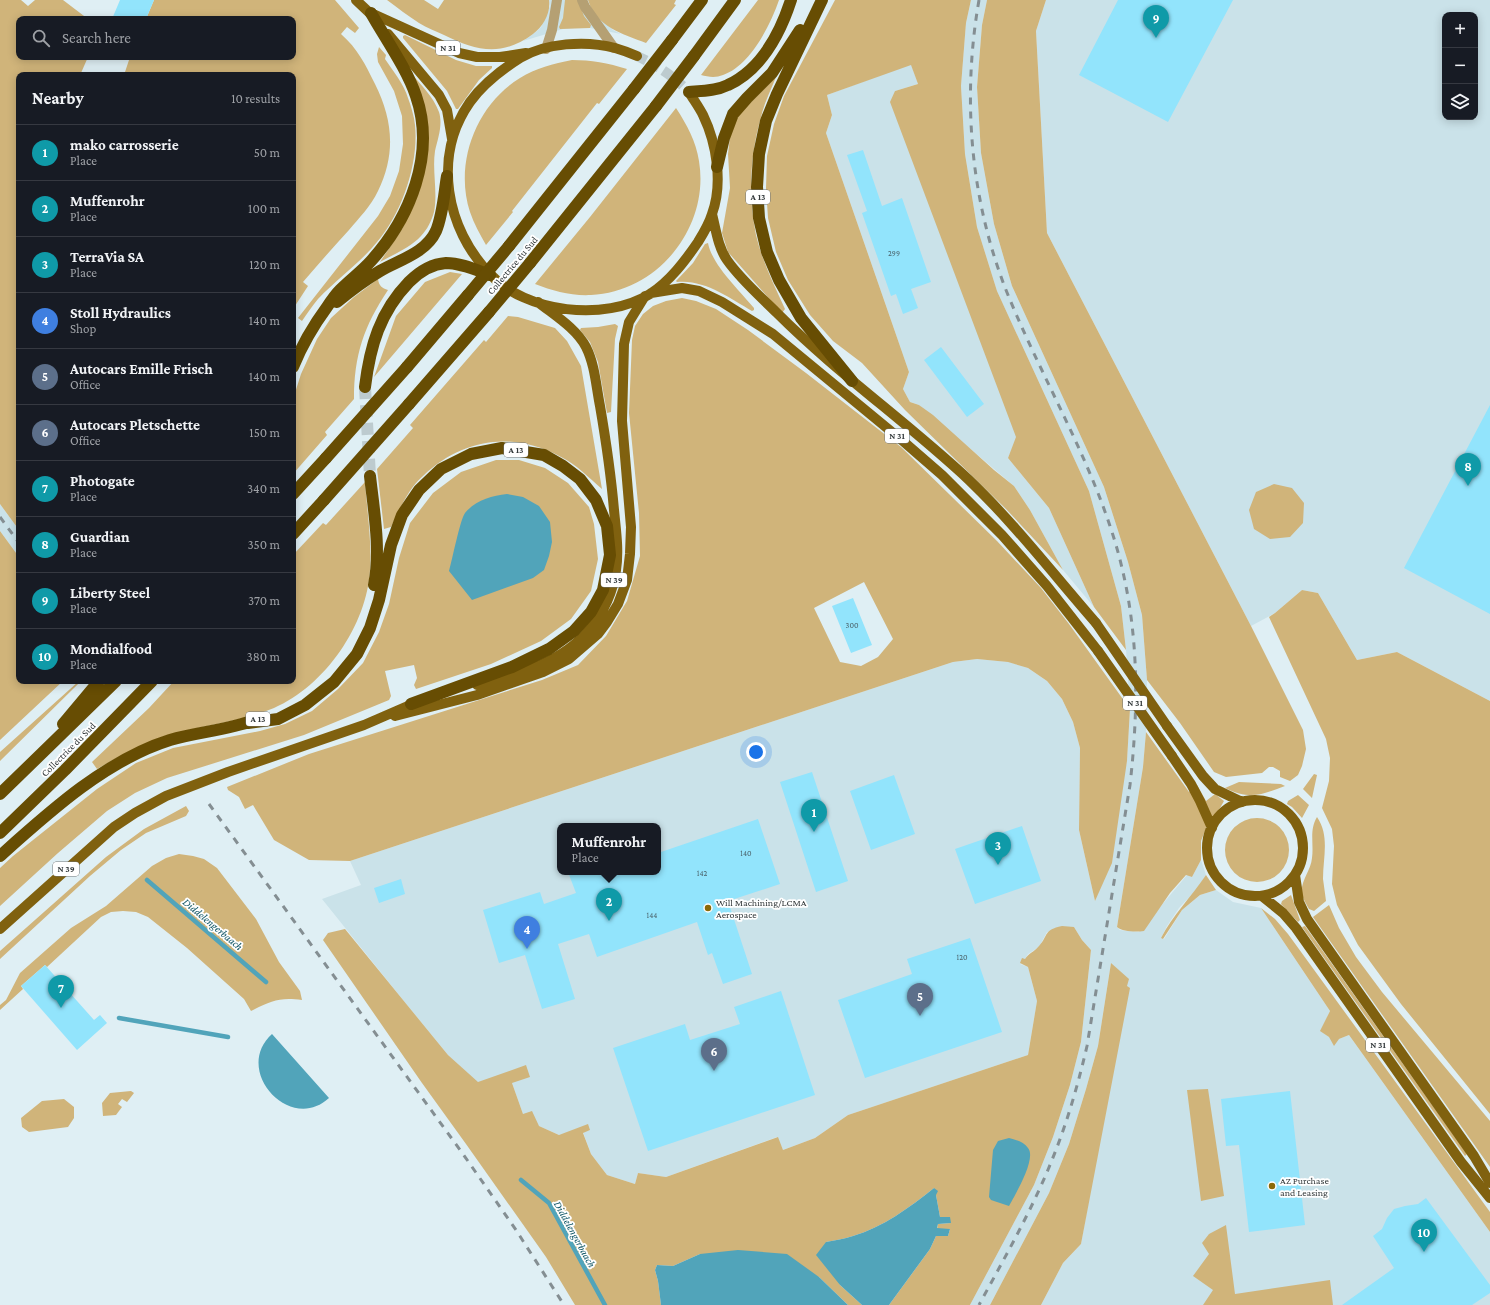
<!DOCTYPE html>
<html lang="en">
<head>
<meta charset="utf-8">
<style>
	:root { --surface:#171b24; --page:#20242c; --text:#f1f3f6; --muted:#9ea1a6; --line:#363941; --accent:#1a73e8 }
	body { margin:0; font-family:"Crimson Pro",serif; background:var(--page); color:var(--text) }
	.controls { position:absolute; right:12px; top:12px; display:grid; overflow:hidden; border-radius:8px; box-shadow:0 2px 10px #0003 }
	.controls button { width:36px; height:36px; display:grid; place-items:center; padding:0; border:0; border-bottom:1px solid var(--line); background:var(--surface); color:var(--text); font:20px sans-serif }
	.you { position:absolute; left:756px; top:752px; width:14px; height:14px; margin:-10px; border:3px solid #fff; border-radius:50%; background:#1a73e8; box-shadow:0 0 0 6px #1a73e833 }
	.badge { display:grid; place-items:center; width:26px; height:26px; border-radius:50%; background:var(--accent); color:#fff; font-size:13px; font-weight:700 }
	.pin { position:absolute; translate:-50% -33px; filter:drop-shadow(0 1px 2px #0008) }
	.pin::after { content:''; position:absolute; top:21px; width:14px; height:12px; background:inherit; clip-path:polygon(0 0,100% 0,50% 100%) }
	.popup { position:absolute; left:557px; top:823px; width:104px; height:52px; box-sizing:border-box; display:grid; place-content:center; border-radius:8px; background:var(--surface); filter:drop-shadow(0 1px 3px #0005); font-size:13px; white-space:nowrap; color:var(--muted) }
	.popup b { font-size:15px; color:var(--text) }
	.popup::after { content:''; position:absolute; left:50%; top:100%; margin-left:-8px; border:8px solid transparent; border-top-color:var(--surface) }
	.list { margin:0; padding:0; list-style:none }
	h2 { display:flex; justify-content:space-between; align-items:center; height:52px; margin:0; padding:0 16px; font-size:17px }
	h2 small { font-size:13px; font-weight:400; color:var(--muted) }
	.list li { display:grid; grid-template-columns:26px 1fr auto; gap:12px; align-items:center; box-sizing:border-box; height:56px; padding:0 16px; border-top:1px solid var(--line) }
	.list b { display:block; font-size:15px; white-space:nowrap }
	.list p { margin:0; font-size:13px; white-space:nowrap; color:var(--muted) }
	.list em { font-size:13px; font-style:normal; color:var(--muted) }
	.icon { flex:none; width:22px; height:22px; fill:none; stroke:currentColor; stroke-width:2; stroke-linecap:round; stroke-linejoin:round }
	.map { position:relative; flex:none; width:1490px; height:1305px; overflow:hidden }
	.search { position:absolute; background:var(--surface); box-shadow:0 2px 10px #0003; left:16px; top:16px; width:280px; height:44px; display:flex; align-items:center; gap:10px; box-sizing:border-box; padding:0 14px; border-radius:8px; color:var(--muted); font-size:15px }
	.panel { position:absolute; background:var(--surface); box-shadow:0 2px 10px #0003; left:16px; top:72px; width:280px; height:612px; border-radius:8px }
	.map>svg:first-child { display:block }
	.built { fill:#cae2e9; fill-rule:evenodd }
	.green { fill:#d0b47a; fill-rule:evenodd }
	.water { fill:#51a4ba }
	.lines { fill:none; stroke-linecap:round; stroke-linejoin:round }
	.stream { stroke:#51a4ba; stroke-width:4.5 }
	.building { fill:#92e4fc }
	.primary-tunnel { stroke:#bdcbcf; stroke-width:10; stroke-dasharray:10 5; stroke-linecap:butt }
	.motorway-tunnel { stroke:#bdcbcf; stroke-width:12; stroke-dasharray:12 6; stroke-linecap:butt }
	.minor { stroke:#b5a073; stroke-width:10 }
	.primary { stroke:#80610f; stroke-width:10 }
	.motorway { stroke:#674d03; stroke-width:12 }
	.rail { stroke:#848e92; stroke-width:3; stroke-dasharray:7 7; stroke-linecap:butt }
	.primary-bridge { stroke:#80610f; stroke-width:10 }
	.motorway-bridge { stroke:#674d03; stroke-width:12 }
	.poi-dot { fill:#8b6908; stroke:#fff; stroke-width:1.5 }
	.labels { text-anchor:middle; stroke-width:3.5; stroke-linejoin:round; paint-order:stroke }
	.number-label { font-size:8px; fill:#4c646c }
	.shield { fill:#fff; stroke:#717576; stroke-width:1 }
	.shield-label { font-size:9px; font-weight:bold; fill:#343a3c }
	.street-label { font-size:10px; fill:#343a3c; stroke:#fff }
	.poi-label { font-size:10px; fill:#343a3c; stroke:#fff; text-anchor:start }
	.water-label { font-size:11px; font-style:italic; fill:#105666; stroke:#fff }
</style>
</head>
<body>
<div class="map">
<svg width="1490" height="1305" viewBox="0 0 1490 1305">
	<rect width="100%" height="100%" fill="#dfeff4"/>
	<path class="built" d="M549 0H588L589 5 613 30 621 34 590 28H575L563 29 523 41 537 31 541 27 550 6Z
		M971 0H987L982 25 977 87 981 153 994 224 1012 286 1104 487 1128 562 1142 615 1147 680 1146 732 1143 767 1117 927 1120 930 1139 932 1187 875 1192 877 1201 860 1206 875 1196 890 1179 908 1167 926 1161 938 1164 939 1182 910 1200 895 1216 890 1233 902 1261 908 1330 1011 1321 1031 1329 1037 1339 1039 1349 1035 1490 1232V1305H1041L1063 1263 1081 1244 1127 987 1111 963 1098 1046 1086 1089 1069 1144 1049 1193 990 1305H970L1034 1185 1053 1137 1070 1085 1081 1042 1091 950 1082 940 1074 927 1047 932 1039 947 1028 954 1025 959 1020 964 1028 967 1037 1001 1028 1055 848 1115 815 1138 783 1150 777 1137 666 1177 638 1173 635 1184 607 1175 591 1154 583 1132 590 1130 559 1135 539 1126 523 1114 512 1083H478L448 1055 403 1000 322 899 361 885 350 861 953 662 977 659 1009 662 1028 668 1047 681 1062 699 1073 722 1080 748 1079 830 1095 901 1127 761 1130 709 1126 650 1121 606 1089 491 997 291 977 227 965 154 961 86 966 23ZM560 826H658V872H560Z
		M1046 0H1490V701L1397 652 1357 660 1318 593 1302 590 1275 613 1251 626 1047 233 1036 31ZM1445 15H1475V117H1445Z
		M911 64 918 84 895 91 1017 437 1008 458 1049 508 1094 607 1063 570 1030 510 1014 486 919 405 910 402 903 389 909 372 826 133 832 115 827 95Z
		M0 504 19 530V557L0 531Z"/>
	<path class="green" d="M0 0H21L28 6 35 0H63L88 19H19V57H88L81 73 87 75H19V530L0 504Z
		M154 0H335L359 28 355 33 347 27 341 34C358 49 365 64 375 84 393 120 396 154 378 191 371 206 359 218 349 230 333 247 318 265 303 282L308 286 293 309V75H124L130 57H293V19H146Z
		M387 0H424L438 9 444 0H549C551 13 543 27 533 34 502 57 476 51 444 35 436 31 427 28 419 23 408 16 398 8 387 0Z
		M565 0H578L584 16 591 25 590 28 560 29 559 27 563 18Z
		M588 0H676L674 4 676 5 646 43C623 34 596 27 588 0Z
		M758 0H779C770 26 750 66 723 75 716 78 708 77 701 75Z
		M835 0H971L966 23 961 86 965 154 977 227 997 291 1089 491 1121 606 1126 650 1094 607 1049 508 1008 458 1016 437 890 102 895 91 918 84 911 65 827 95 832 115 826 133 909 372 903 389 910 402 919 405 933 415 994 470 1014 486 1030 510 1063 570 1006 509 905 410 862 363 833 341 810 315 788 280 776 252 768 218 766 188 767 156 774 124 784 96Z
		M987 0H1046L1036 31 1047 233 1251 626 1303 730 1306 749 1302 766 1298 775 1290 781 1280 777V771L1273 767H1269L1262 773 1226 777 1214 772 1180 723 1147 680 1142 615 1128 562 1104 487 1012 286 994 224 981 153 977 87 982 25Z
		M405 35 456 60 476 66H492V68L479 80 458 109H456L447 91 403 38V36Z
		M379 47 386 55 385 59C393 71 404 84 408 98 411 106 414 116 415 125 419 163 402 213 377 242 360 263 337 279 318 299 312 306 307 314 302 321L298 318 378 216 390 196 399 171 403 144 402 116 394 91 378 62 377 54Z
		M572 60C591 60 608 63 627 69L599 104 597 103 512 211 513 212 486 245C480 234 474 224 470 212 454 163 476 105 520 78 536 68 553 64 572 60Z
		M410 72C421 85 433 96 439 112 443 125 438 138 435 151 432 171 438 193 434 212 432 220 427 230 421 236 410 248 394 254 380 262L402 229 414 205 423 177Z
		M776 77C771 90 764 103 761 117 750 155 748 196 756 235 762 261 774 285 785 309L782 313 728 252 722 233 730 188 728 154 730 137 737 118 746 107Z
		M676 108C687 125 696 141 699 161 710 227 658 292 591 295 571 296 553 291 535 284L590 217Z
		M708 243C712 265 740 291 754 308V310L752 311C730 298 704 279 677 282L676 281 693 263 705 244Z
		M450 272 462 274 374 377 396 316 425 282Z
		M378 279C379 286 382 288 388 290 364 326 354 355 354 399L325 432 327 435 293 474V399L301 374 317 339 331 318 354 297Z
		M682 298 696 301 716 309 748 330 806 373 901 447 997 541 1041 588 1069 624 1130 709 1127 761 1112 863 1095 901 1079 830 1080 748 1073 722 1062 699 1047 681 1028 668 1008 662 977 659 953 662 350 861 309 860 274 840 253 805 245 809 239 797 228 790 227 787 309 754 542 680 578 665 606 636 627 601 640 556 639 513 629 413 632 340 635 326 643 314 653 306 666 301ZM864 582 893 639 878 657 861 666 840 662 814 608Z
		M508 316 518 317 555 328 567 341 581 366 602 489C589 478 576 464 561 457 513 431 463 438 423 476 408 489 400 509 391 527L384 529 377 469 413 428 410 425 484 340 486 342Z
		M615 324 618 326 615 339 611 412 607 413 598 362 590 342 580 330 581 328 598 327Z
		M496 460H519L545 468 568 483 589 507 594 524 598 559 591 591 571 619 541 641 491 664 416 689 414 685 417 678 414 665 385 671 391 696 389 700 304 735 167 778 135 793 107 811 58 853 0 906V868L13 856 97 789 136 763 173 748 260 731 285 724 312 711 338 689 363 663 379 632 389 604 399 558 410 523 433 493 461 472Z
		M365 482C367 511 372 541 370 570 367 625 325 686 274 708 240 722 203 725 168 735 143 743 120 756 97 769L92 762 149 708 174 681H293V555L323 523 326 525Z
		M1274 484 1292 488 1304 503 1303 523 1290 537 1270 539 1254 529 1249 510 1256 492Z
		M0 531 19 557V681H63L0 740Z
		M1302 590 1318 593 1357 660 1397 652 1490 701V1114L1401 1004 1358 945 1337 905 1332 884 1334 846 1332 829 1322 808 1329 781 1330 758 1326 739 1269 617 1275 613Z
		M79 681H81L74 688 0 761V752Z
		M1146 732 1189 792 1197 785 1206 801 1215 794 1224 801 1220 808 1208 823 1201 841V860L1192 877 1186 875 1170 893 1144 931C1136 932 1123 932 1117 927L1143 767Z
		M1314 774 1317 775 1312 798 1303 789Z
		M1239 782 1281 784 1285 786C1261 795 1250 800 1225 788Z
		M1298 795 1309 805 1302 818 1292 807 1287 804 1288 801Z
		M186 806 189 811 186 816 146 833 121 850 90 876 0 959V951L106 857 144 829Z
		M1317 817C1330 836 1323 857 1323 879 1324 886 1325 893 1326 901L1314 911 1309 909C1307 905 1303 899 1302 894 1300 881 1311 871 1312 858 1314 844 1309 830 1317 817Z
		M1225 850a32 32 0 1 1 64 0a32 32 0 1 1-64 0Z
		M179 854 193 856 204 859 217 868 256 919 279 962 300 991 302 1000C279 997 271 1001 251 1011L244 999 187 948 148 917 136 912 123 911 111 912 101 917 47 967 45 965 21 986 23 989 0 1010V1005L6 1000 20 973 71 928 106 906 152 866 166 858Z
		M1206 875 1216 890 1200 895 1182 910 1163 939 1161 938C1173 915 1191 897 1206 875Z
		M1291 895 1300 920 1298 922 1281 904 1282 901Z
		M1329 905 1339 928 1356 957 1382 992 1490 1121V1167L1313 917Z
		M1261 908 1275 919 1288 934 1490 1212V1232L1349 1035 1339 1039 1334 1046 1329 1037 1320 1031 1330 1011Z
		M1062 926 1074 927 1082 940 1091 950 1081 1042 1070 1085 1053 1137 1034 1185 970 1305H889L930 1249 936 1236H948L950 1229H937L938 1224 951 1223 940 1217 936 1195 934 1188C909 1208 883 1227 853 1236 844 1239 835 1240 826 1242L840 1285 862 1305H848L819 1277 700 1254 673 1266 657 1265 655 1270 658 1281 661 1305H575L546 1257 466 1144 422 1083 323 940 328 933 345 929 448 1055 478 1082 526 1065 530 1077 512 1083 523 1114 532 1111 539 1126 559 1135 588 1124 590 1130 583 1133 591 1154 607 1175 635 1184 638 1173 666 1177 778 1137 783 1150 815 1138 848 1115 1028 1055 1037 1001 1028 967 1020 963 1022 958 1025 959C1029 953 1034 952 1039 946 1049 935 1043 930 1062 926Z
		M1305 926 1467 1154 1465 1156 1302 927Z
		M1111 963 1129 979 1127 986 1130 988 1081 1244 1063 1263 1041 1305H990L1049 1193 1069 1144 1086 1089 1098 1046Z
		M1208 1089 1224 1196 1201 1201 1187 1090Z
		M131 1091 134 1093 127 1102 122 1099 118 1104 122 1107 116 1115 103 1116 102 1103 110 1093Z
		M64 1099 74 1107V1118L68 1127 29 1132 22 1127 21 1118 42 1101Z
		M1226 1225 1235 1294 1330 1280 1333 1305H1203L1213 1290 1193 1276 1209 1254 1202 1243 1209 1234Z"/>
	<path class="water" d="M507 494 523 497 539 506 550 522 552 542 549 556 544 570 533 578 472 600 449 571C452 561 460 520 465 513 476 500 491 496 507 494Z
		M272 1034 329 1098C290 1134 232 1070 272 1034Z
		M1009 1138C1016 1140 1024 1142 1028 1148 1037 1158 1015 1195 1009 1206L991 1200 989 1197 993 1150 998 1141Z
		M934 1188 938 1191 936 1195 940 1217H950L951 1223 938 1224 937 1228 950 1229 948 1236H936L930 1249 889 1305H862L840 1285 816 1255 826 1242C835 1240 844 1239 853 1236 883 1227 909 1208 934 1188Z
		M738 1250 787 1254 819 1277 848 1305H661L658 1281 655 1270 657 1265 673 1266 700 1254Z"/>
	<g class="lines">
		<path class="stream" d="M147 880 266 982
			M119 1018 228 1037
			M521 1180 549 1203 605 1305"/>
	</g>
	<path class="building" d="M120 0H154L146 19H112Z
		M1118 0H1233L1168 122 1079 75Z
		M863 150 882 206 902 198 931 282 911 289 918 308 903 314 896 294 891 296 862 213 867 211 847 155Z
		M941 347 984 404 967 417 924 360Z
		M1490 405V614L1404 568Z
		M853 598 872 645 851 653 832 606Z
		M812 772 848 881 816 892 780 782Z
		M894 775 915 834 871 850 850 791Z
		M758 819 780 884 728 901 752 974 723 984 712 953 708 955 697 922 597 957 589 934 558 944 575 999 542 1009 525 955 499 963 483 910 540 892 544 904 576 893 568 872H658V853Z
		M1022 826 1041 881 975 904 955 849Z
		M401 879 405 894 379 903 374 888Z
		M970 938 1002 1032 865 1078 838 1000 912 974 907 959Z
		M45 965 94 1020 100 1015 107 1023 77 1050 21 986Z
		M781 991 815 1095 648 1151 613 1048 685 1024 690 1040 740 1024 734 1007Z
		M1290 1091 1305 1225 1249 1232 1239 1145 1226 1146 1221 1099Z
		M1426 1198 1490 1285V1293L1472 1305H1342L1394 1268 1373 1236 1382 1229 1387 1218 1394 1209 1405 1206 1418 1204Z"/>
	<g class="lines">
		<path class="primary-tunnel" d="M637 56C658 66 672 75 689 92"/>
		<path class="motorway-tunnel" d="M365 387 370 476"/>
		<path class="minor" d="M582 0 585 7 614 48
			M546 49 552 30 557 0"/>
		<path class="primary" d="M356 0 375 18
			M371 13 459 53 477 57H500L526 53
			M388 34 439 95 447 110 452 139
			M637 56C630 53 622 50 615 48 586 40 545 43 520 58 501 70 483 84 470 102 432 156 446 229 490 274 526 313 605 322 650 294 670 281 685 261 698 242 703 234 709 224 712 214 723 184 717 144 703 115 699 107 693 99 689 92
			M712 214C716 230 718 247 727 260 741 280 760 296 777 313 837 373 907 422 969 480 1015 524 1054 575 1096 623
			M651 293 682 288 699 291 722 302 773 334 904 442 942 475 1002 535 1047 586 1098 651
			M477 685C517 674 561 664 589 630 603 613 613 593 616 570 619 550 616 531 614 510 611 475 606 441 600 406 596 386 595 365 586 347 576 328 554 315 538 302
			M395 716 477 695 543 672 569 659 598 634 607 622 618 604 627 580 630 554 631 527 622 421 624 344 629 322 645 296
			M1167 726 1203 776 1215 789 1242 802
			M1172 756 1191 784 1200 801 1212 828
			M1207 848a48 48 0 1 1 96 0a48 48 0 1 1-96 0Z
			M1295 875 1299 902 1307 919 1474 1156 1490 1183
			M1262 896 1283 913 1296 928 1461 1162 1490 1198
			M0 929 114 827 135 813 166 796 228 772 364 725 417 702"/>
		<path class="motorway" d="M822 0 777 94 766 121 759 154 757 187 759 218 767 252 779 280 801 318 852 381
			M672 40 702 0
			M694 56 735 0
			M689 92C702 91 716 91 728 85 762 69 780 34 791 0
			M717 167 724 138 733 114 747 98 772 73 800 30
			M509 246 634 89
			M530 263 656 106
			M337 302C350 291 365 280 380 271 399 260 426 253 436 231 443 214 444 194 447 176
			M293 367C302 345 313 326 327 307 331 301 335 295 340 290 350 280 362 271 371 261 410 218 436 154 416 96 407 69 385 38 371 13
			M407 367 468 295
			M365 387C370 346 380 312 409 282 419 272 431 264 446 263 461 263 476 270 490 275
			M409 404 489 312
			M370 476C374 512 381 550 374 585
			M293 494 326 458
			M293 534 324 500
			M248 723 278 719 305 705 334 682 357 654 370 628 379 600 391 545 402 515 419 490 441 469 471 454 502 448 544 455 563 466 580 479 596 500 607 526 610 555 603 590 591 612 574 631 549 649 512 667 411 704
			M63 724 99 681
			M0 794 116 681
			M0 833 65 770 152 681
			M0 856C49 812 106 760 170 740 198 732 228 730 255 720"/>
		<path class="rail" d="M979 0C962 97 970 198 1006 290 1038 370 1083 445 1110 526 1139 612 1140 696 1130 785L1087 1046C1078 1085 1067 1123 1052 1160 1032 1210 1005 1257 979 1305
			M0 517 19 543
			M209 804 463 1154 516 1230 564 1305"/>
		<path class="primary-bridge" d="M1096 623 1167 726
			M1098 651 1172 756"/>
		<path class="motorway-bridge" d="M634 89 672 40
			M656 106 694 56
			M468 295 509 246
			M489 312 530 263
			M326 458 407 367
			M324 500 409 404"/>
	</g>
	<g class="poi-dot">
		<circle cx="708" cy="908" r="4"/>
		<circle cx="1272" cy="1186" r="4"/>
	</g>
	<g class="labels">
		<g class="number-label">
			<text x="894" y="256">299</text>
			<text x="852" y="628">300</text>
			<text x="746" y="856">140</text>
			<text x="702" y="876">142</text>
			<text x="652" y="918">144</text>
			<text x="962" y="960">120</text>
		</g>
		<g class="shield">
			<rect x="436" y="41" width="24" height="14" rx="3"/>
			<rect x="746" y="190" width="24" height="14" rx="3"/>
			<rect x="885" y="429" width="24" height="14" rx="3"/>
			<rect x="504" y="443" width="24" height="14" rx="3"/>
			<rect x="601" y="573" width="26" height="14" rx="3"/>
			<rect x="1123" y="696" width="24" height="14" rx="3"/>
			<rect x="246" y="712" width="24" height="14" rx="3"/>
			<rect x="53" y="862" width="26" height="14" rx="3"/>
			<rect x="1366" y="1038" width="24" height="14" rx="3"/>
		</g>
		<g class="shield-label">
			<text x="448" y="51">N 31</text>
			<text x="758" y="200">A 13</text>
			<text x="897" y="439">N 31</text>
			<text x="516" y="453">A 13</text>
			<text x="614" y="583">N 39</text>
			<text x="1135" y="706">N 31</text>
			<text x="258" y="722">A 13</text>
			<text x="66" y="872">N 39</text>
			<text x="1378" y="1048">N 31</text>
		</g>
		<g class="street-label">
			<text transform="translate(512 265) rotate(-50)" y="4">Collectrice du Sud</text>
			<text transform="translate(68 749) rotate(-45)" y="4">Collectrice du Sud</text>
		</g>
		<g class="poi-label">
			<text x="716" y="906">Will Machining/LCMA<tspan x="716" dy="12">Aerospace</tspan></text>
			<text x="1280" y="1184">AZ Purchase<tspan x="1280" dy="12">and Leasing</tspan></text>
		</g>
		<g class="water-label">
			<text transform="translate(213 924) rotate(40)" y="4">Diddelengerbaach</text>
			<text transform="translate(575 1234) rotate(61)" y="4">Diddelengerbaach</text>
		</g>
	</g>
</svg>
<div class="controls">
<button>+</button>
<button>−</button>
<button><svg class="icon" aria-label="layers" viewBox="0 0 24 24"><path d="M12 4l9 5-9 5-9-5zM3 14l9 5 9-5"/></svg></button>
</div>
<div class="you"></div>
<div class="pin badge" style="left:814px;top:832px;background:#0f9aa8">1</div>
<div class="pin badge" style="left:609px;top:921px;background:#0f9aa8">2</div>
<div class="popup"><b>Muffenrohr</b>Place</div>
<div class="pin badge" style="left:998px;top:865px;background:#0f9aa8">3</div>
<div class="pin badge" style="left:527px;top:949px;background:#3f7fe0">4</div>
<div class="pin badge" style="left:920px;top:1016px;background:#5c6f8a">5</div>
<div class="pin badge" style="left:714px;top:1071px;background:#5c6f8a">6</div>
<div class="pin badge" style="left:61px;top:1008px;background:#0f9aa8">7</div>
<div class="pin badge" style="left:1468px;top:486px;background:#0f9aa8">8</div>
<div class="pin badge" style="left:1156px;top:38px;background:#0f9aa8">9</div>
<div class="pin badge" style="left:1424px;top:1252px;background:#0f9aa8">10</div>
<div class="search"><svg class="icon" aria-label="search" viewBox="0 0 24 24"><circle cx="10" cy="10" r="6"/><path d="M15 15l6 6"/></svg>Search here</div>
<section class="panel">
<h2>Nearby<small>10 results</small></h2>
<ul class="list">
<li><span class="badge" style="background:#0f9aa8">1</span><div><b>mako carrosserie</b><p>Place</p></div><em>50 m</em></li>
<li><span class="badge" style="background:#0f9aa8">2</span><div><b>Muffenrohr</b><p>Place</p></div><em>100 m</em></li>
<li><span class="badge" style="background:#0f9aa8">3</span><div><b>TerraVia SA</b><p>Place</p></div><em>120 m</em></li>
<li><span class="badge" style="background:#3f7fe0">4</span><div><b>Stoll Hydraulics</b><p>Shop</p></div><em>140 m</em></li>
<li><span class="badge" style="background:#5c6f8a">5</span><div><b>Autocars Emille Frisch</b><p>Office</p></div><em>140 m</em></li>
<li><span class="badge" style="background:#5c6f8a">6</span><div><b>Autocars Pletschette</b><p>Office</p></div><em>150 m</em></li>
<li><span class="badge" style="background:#0f9aa8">7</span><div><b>Photogate</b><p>Place</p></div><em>340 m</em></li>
<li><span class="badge" style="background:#0f9aa8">8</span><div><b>Guardian</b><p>Place</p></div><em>350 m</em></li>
<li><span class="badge" style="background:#0f9aa8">9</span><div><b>Liberty Steel</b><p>Place</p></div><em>370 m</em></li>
<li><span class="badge" style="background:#0f9aa8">10</span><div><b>Mondialfood</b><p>Place</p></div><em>380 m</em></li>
</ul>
</section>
</div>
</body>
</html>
